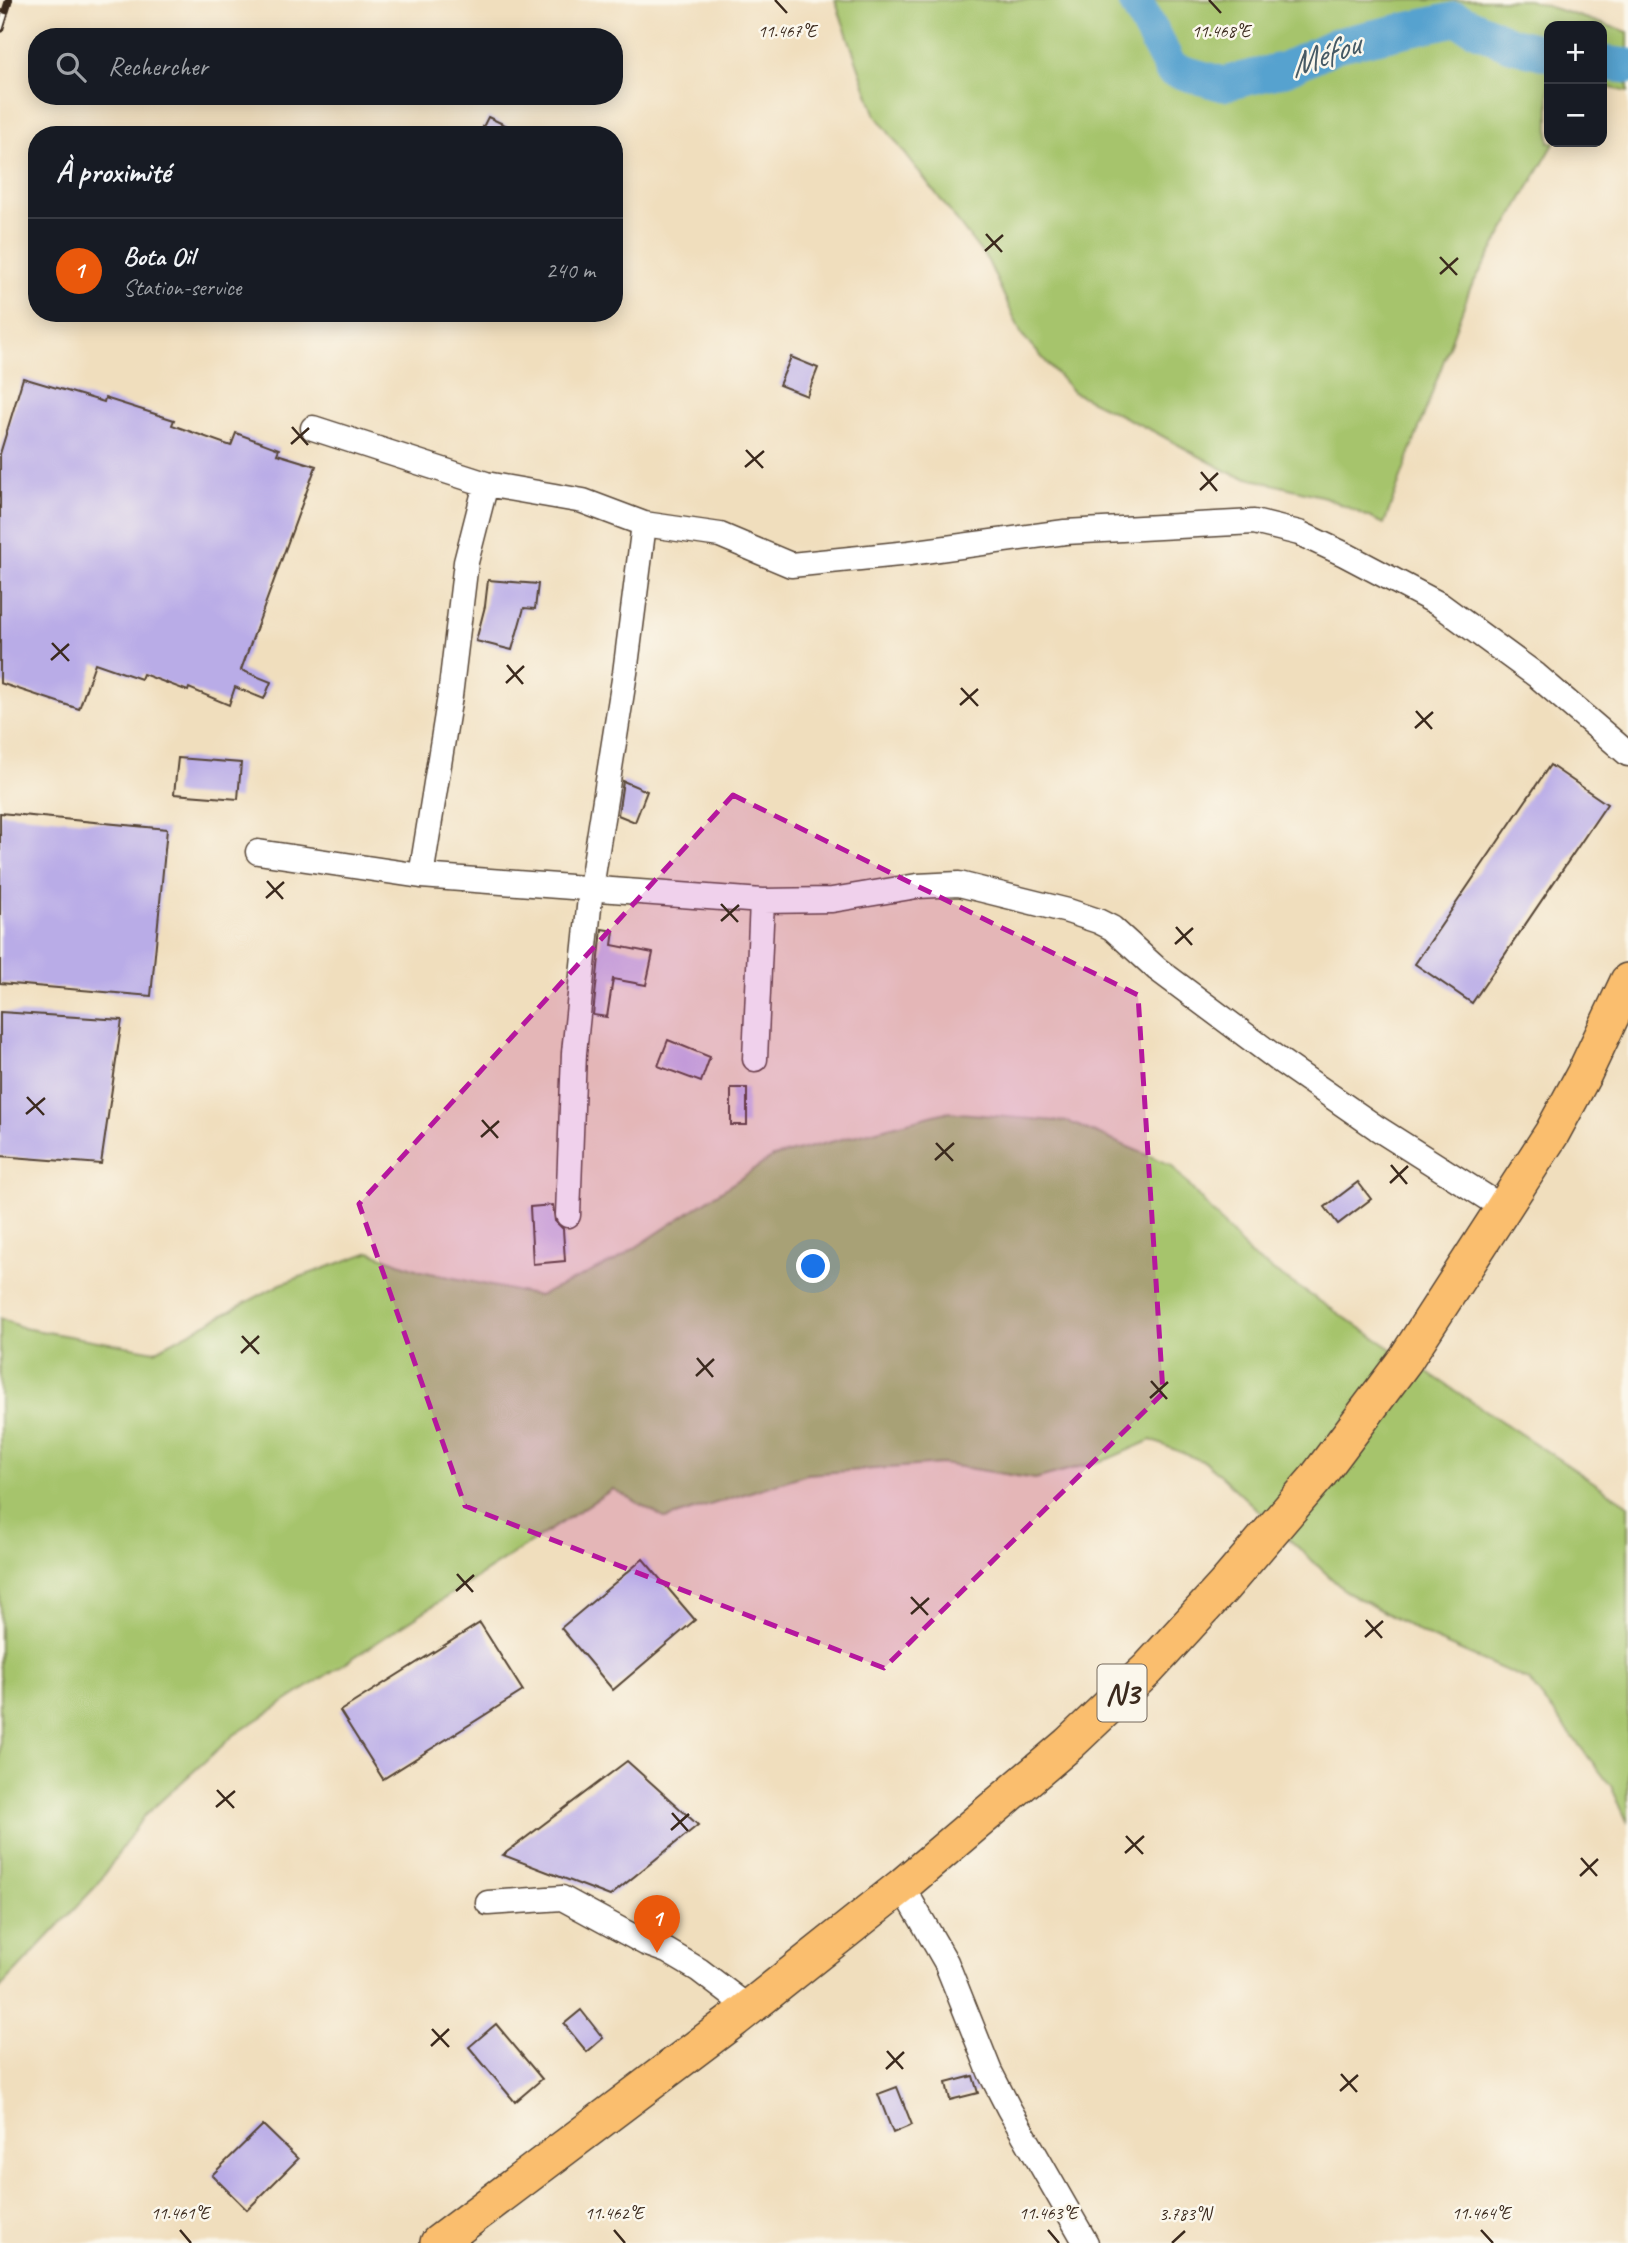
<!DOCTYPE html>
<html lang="fr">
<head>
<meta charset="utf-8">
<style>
	:root { --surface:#171b24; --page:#242831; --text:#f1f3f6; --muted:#9ea1a6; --line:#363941; --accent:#ea580c }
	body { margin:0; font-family:Caveat,sans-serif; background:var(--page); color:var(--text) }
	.controls { position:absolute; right:21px; top:21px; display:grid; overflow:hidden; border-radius:14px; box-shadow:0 4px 18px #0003 }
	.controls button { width:63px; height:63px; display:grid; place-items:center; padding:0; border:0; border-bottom:2px solid var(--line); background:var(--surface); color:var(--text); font:35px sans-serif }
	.you { position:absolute; left:814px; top:1267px; width:24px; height:24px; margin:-18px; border:5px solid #fff; border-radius:50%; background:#1a73e8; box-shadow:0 0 0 10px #1a73e833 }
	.badge { display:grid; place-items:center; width:46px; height:46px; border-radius:50%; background:var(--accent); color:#fff; font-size:23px; font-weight:700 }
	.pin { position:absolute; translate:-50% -58px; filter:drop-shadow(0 2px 4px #0008) }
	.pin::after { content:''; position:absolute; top:37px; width:24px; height:21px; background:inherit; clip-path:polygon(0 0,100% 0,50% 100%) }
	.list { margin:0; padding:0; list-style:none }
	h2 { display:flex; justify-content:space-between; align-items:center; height:91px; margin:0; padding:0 28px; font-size:30px }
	h2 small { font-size:23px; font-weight:400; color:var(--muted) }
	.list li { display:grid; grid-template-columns:46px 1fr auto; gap:21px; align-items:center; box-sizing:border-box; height:105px; padding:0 28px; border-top:2px solid var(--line) }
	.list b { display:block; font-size:26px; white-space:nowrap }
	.list p { margin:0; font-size:23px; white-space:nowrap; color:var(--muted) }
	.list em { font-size:23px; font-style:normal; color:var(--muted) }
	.icon { flex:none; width:38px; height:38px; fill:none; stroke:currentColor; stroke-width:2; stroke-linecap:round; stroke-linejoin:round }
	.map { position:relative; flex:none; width:1628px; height:2243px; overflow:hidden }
	.search { position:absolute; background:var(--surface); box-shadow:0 4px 18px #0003; left:28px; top:28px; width:595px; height:77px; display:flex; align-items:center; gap:18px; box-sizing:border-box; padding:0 24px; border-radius:28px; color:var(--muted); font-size:26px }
	.panel { position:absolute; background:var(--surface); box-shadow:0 4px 18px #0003; left:28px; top:126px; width:595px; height:196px; border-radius:28px }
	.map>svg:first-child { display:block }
	.green { fill:#a6c46c; stroke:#707745; stroke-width:2 }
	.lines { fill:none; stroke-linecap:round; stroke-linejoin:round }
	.river { stroke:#56a2cf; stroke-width:35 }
	.building { fill:#b9ace7 }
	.minor-casing { stroke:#564536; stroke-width:27 }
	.highway-casing { stroke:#564536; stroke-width:38 }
	.minor { stroke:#fff; stroke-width:24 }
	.highway { stroke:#fabe6e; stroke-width:35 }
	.rail-casing { stroke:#3b2a1e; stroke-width:8 }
	.rail { stroke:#fbf7ec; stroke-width:5; stroke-dasharray:16; stroke-linecap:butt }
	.marked { fill:#b5179e; fill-opacity:0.2; stroke:#b5179e; stroke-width:5; stroke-dasharray:14 9; stroke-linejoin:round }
	.ticks { fill:none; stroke:#3b2a1e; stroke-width:2.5 }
	.labels { text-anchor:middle; stroke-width:5; stroke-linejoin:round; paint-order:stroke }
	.shield { fill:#fbf7ec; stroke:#75685c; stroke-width:2 }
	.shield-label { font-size:32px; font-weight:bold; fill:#3b2a1e }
	.water-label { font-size:35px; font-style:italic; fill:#465a65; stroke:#fbf7ec }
	.ticks-label { font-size:18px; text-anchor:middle; fill:#3b2a1e; stroke:#fbf7ec; stroke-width:5; stroke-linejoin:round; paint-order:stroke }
</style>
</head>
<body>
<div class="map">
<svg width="1628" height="2243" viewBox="0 0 1628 2243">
	<rect width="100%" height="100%" fill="#fbf7ec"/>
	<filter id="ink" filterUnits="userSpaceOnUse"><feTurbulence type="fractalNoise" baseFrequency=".0143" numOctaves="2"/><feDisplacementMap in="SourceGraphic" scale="14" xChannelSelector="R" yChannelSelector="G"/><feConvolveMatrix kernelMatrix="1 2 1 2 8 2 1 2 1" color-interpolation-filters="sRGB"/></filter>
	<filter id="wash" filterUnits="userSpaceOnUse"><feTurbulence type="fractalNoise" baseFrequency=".00686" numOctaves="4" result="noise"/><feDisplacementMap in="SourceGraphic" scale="28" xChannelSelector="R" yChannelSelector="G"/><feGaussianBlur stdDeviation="1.57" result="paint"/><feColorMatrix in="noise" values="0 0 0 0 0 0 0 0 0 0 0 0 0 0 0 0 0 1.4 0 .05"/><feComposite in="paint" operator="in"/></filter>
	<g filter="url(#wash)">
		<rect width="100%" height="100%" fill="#f0debd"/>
		<path class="green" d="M835 0H1528L1628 32V92L1602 86V26H1549V142H1555L1470 289 1384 524 1325 497 1232 474 1153 431 1073 392 1022 335 988 261 876 116Z
			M946 1112 1069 1122 1171 1165 1250 1255 1628 1505V1823L1611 1786 1528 1680 1431 1638 1345 1591 1207 1463 1151 1440 1108 1459 1035 1479 942 1464 807 1474 666 1519 613 1489 234 1735 143 1817 98 1884 0 1988V1318L23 1328 155 1351 281 1284 370 1252 421 1271 539 1296 615 1261 773 1157Z"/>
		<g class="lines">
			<path class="river" d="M1135 0 1171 69 1223 84 1285 69 1336 45 1456 19 1510 44 1549 54
				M1602 63 1628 66"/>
		</g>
		<g id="blocks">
			<path class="building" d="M488 117 526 135H479Z
				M791 357 818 368 807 396 779 385Z
				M23 378 104 402 105 398 174 420 172 425 231 446 236 433 279 449 277 454 316 466 241 670 271 682 264 699 235 687 229 705 189 688 188 691 143 674 141 679 95 663 79 709 0 683V454Z
				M488 580 538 584 535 609 524 608 512 650 476 641 485 606Z
				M178 758 241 763 238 799 174 794Z
				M1550 765 1607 804 1472 1003 1415 964Z
				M623 781 647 791 635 822 618 815Z
				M0 813 167 829 151 996 0 983Z
				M602 929 614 931 612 945 653 953 646 985 613 979 607 1017 593 1015Z
				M0 1012 122 1020 101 1164 0 1156Z
				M668 1040 710 1057 701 1082 658 1066Z
				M731 1088H747V1125H731Z
				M1358 1182 1371 1199 1338 1224 1325 1207Z
				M553 1205 555 1221 563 1229 565 1261 533 1264 530 1207Z
				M643 1559 695 1620 613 1690 561 1628Z
				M480 1623 523 1691 383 1779 340 1711Z
				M627 1761 698 1825 610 1896 503 1855Z
				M581 2010 603 2038 587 2052 564 2024Z
				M496 2024 542 2079 515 2102 469 2047Z
				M973 2076 978 2093 950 2100 946 2083Z
				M897 2087 912 2125 893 2133 878 2094Z
				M263 2125 298 2159 247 2210 212 2175Z"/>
		</g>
	</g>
	<g filter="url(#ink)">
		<use href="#blocks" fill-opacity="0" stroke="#564536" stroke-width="2"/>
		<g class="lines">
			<defs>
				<path id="minor" d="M313 428 486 484 583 501 644 524 720 535 791 565 909 553 1065 532 1254 522 1299 533 1344 554 1439 604 1536 675 1628 754
					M258 852 421 876 762 901 832 900 917 886 959 884 1068 911 1098 921 1112 928 1157 969 1279 1060 1377 1128 1503 1208
					M421 876 450 696 466 562 486 484
					M755 1059 762 901
					M568 1215 574 1053 591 888 625 673 644 524
					M902 1886 946 1962 990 2072 1009 2109 1086 2243
					M488 1903 562 1898 645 1943 667 1951 699 1970 749 2008"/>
				<path id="highway" d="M438 2243 735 2019 902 1886 1069 1744 1148 1669 1224 1586 1318 1476 1405 1360 1552 1133 1584 1074 1628 981"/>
			</defs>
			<use href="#minor" class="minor-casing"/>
			<use href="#highway" class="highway-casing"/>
			<use href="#minor" class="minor"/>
			<use href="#highway" class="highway"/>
			<defs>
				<path id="rail" d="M0 29 9 0"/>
			</defs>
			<use href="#rail" class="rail-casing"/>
			<use href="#rail" class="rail"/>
		</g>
	</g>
	<path class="marked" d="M733 795 1138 995 1163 1393 884 1668 465 1506 359 1204Z"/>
	<path class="ticks" d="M775 0 787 13M1209 0 1221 13M986 234 1002 252M985 251 1003 235M1440 257 1457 275M1440 274 1458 258M292 427 308 445M291 444 309 428M746 450 763 468M745 467 764 451M1201 472 1217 491M1200 490 1218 473M52 643 69 661M51 660 69 644M507 665 523 684M506 683 524 666M961 688 978 706M960 705 978 689M1416 711 1432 729M1415 728 1433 712M267 881 283 899M266 898 284 882M721 904 738 922M721 921 739 905M1176 927 1192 945M1175 944 1193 928M27 1097 44 1115M26 1114 45 1098M482 1120 498 1138M481 1137 499 1121M936 1143 953 1161M935 1160 954 1143M1391 1165 1407 1184M1390 1183 1408 1166M242 1336 259 1354M241 1353 259 1336M697 1358 713 1377M696 1376 714 1359M1151 1381 1167 1399M1150 1398 1168 1382M457 1574 473 1592M456 1591 474 1575M911 1597 928 1615M911 1614 929 1598M1366 1620 1382 1638M1365 1637 1383 1621M217 1790 234 1808M216 1807 235 1791M672 1813 688 1831M671 1830 689 1814M1126 1836 1143 1854M1125 1853 1144 1836M1581 1858 1597 1876M1580 1876 1598 1859M432 2029 449 2047M431 2046 449 2029M887 2051 903 2069M886 2069 904 2052M1341 2074 1357 2092M1340 2091 1358 2075M180 2230 191 2243M614 2230 625 2243M1048 2230 1059 2243M1481 2230 1493 2243M1172 2243 1185 2231"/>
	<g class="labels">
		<rect class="shield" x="1097.5" y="1664.5" width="49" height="57" rx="5"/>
		<g class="shield-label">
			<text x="1122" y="1704">N3</text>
		</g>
		<g class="water-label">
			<text transform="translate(1324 54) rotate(-20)" y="12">Méfou</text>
		</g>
	</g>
	<g class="ticks-label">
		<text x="787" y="37">11.467°E</text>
		<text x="1221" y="37">11.468°E</text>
		<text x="180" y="2219">11.461°E</text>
		<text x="614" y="2219">11.462°E</text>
		<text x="1048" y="2219">11.463°E</text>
		<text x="1481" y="2219">11.464°E</text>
		<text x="1185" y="2220">3.783°N</text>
	</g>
</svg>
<div class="controls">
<button>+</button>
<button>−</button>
</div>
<div class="you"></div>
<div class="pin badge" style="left:657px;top:1953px">1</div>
<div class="search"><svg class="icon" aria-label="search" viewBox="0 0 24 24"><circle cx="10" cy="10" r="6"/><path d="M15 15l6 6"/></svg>Rechercher</div>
<section class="panel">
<h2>À proximité<small></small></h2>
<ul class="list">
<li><span class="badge">1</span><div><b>Bota Oil</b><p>Station-service</p></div><em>240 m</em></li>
</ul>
</section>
</div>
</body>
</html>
